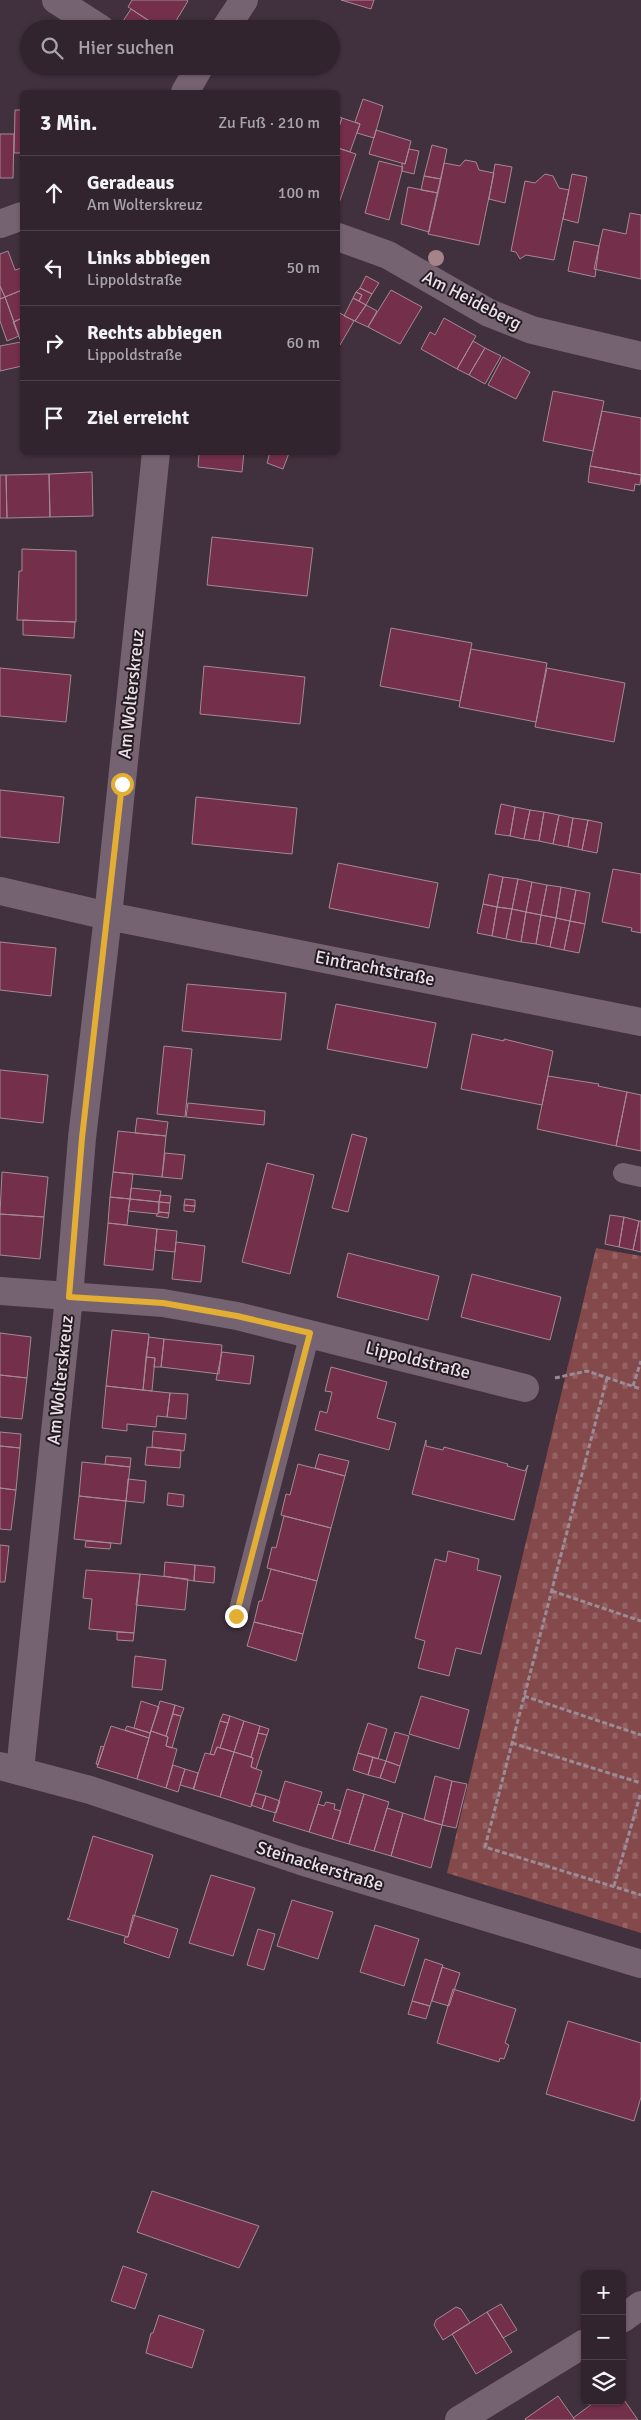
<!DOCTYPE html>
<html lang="de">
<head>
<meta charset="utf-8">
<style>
	:root { --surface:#31242e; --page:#3d303a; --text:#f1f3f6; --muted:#a8a4aa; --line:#4c414a }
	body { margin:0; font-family:Signika,sans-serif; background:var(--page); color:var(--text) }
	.controls { position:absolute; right:15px; bottom:15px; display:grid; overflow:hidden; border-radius:8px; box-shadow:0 1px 4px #0004 }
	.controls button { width:45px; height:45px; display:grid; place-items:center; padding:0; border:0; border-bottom:1px solid var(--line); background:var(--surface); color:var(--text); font:25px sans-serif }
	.stop { position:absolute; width:15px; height:15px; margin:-11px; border:4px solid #e2af34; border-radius:50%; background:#fff }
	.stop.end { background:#e2af34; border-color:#fff; box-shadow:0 1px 5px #0008 }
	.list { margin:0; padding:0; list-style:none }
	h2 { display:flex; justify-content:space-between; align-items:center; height:65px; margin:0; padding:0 20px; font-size:21px }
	h2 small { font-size:16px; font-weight:400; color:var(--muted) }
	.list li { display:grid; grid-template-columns:32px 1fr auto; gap:15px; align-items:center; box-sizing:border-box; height:75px; padding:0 20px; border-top:1px solid var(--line) }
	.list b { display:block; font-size:19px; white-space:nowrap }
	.list p { margin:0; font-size:16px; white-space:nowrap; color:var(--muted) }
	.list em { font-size:16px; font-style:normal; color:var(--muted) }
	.icon { flex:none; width:28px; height:28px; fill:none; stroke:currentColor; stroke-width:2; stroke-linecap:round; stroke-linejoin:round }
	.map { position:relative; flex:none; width:641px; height:2420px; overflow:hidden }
	.search { position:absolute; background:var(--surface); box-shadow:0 1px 4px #0004; left:20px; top:20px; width:320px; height:55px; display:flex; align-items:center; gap:12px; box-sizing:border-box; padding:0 18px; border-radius:28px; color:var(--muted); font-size:19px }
	.panel { position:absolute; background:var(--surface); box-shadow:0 1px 4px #0004; left:20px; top:90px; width:320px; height:365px; border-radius:8px }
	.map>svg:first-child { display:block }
	.cemetery { fill:url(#cemetery-stones) }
	.building { fill:#742f4b; stroke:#a38a92 }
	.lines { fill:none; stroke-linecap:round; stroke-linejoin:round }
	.path { stroke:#9a8b96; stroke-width:3; stroke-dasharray:5 2.5; stroke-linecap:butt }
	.service { stroke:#766371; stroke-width:20 }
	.minor { stroke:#766371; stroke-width:28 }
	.tertiary { stroke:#766371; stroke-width:28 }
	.tree { fill:#a58389 }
	.route { stroke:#e2af34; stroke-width:6 }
	.labels { text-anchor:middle; stroke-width:4; stroke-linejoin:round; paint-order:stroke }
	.street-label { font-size:18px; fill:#ebdfe8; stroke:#231b21 }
</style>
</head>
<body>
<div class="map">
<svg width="641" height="2420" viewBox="0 0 641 2420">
	<defs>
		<pattern id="cemetery-stones" width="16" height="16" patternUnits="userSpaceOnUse" patternTransform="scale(1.25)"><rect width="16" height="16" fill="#84494b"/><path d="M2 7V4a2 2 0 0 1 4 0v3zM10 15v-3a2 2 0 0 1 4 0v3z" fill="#966365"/></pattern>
	</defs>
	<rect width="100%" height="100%" fill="#41303d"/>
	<path class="cemetery" d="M596 1248 641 1256V1933L447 1873Z"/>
	<path class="building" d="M132 0H187L188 1 171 29H162L128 7Z
		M341 0H374L371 9Z
		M131 9 158 27 157 29H136L123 21Z
		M363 99 383 106 374 138 357 133 360 124 355 122Z
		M15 110H22V153H14Z
		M338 116 342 118 338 130Z
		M342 118 360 124 350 152 338 148V130Z
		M376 130 411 141 405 164 369 154Z
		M0 134H14L13 178H0Z
		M432 145 447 149 441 179 424 176Z
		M338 148 356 154 338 206Z
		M409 149 419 151 414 174 402 171V163L405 164Z
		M465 160 476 162 479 170 494 173 479 245 428 234 444 163 460 166Z
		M379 161 403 167 389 220 365 213Z
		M495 164 512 167 505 203 489 199Z
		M545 174 553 176 559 188 569 190 554 260 526 255 520 259 516 252 511 251 525 181 535 183Z
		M572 174 587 177 578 223 563 219Z
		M424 176 441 179 438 193 421 190Z
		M408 187 438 193 429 232 401 224Z
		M630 213 641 215V279L594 269 603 229 626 234Z
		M574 241 599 246 595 277 568 271Z
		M8 251 15 270 22 268V290L5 297 0 286V254Z
		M366 276 379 283 372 294 360 288Z
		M0 286 5 297 0 299Z
		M360 288 372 294 366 305 359 301 362 295 356 292Z
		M22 290V318L14 322 5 297Z
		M391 290 422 307 400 344 368 327Z
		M356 292 362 295 359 301 353 298Z
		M5 297 19 336 7 341 0 321V299Z
		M353 298 366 305 355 321 344 316Z
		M366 305 377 311 368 327 355 321Z
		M338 312 354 321 340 345 338 343Z
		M22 318V341L21 342 13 322Z
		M444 318 476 336 457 369 421 349 430 332 435 335Z
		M473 341 485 348 469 375 457 369Z
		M21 342 22 366 0 371V346Z
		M485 348 501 356 485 384 469 375Z
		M503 357 530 372 516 399 488 385Z
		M553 391 604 401 593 451 543 441Z
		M602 411 641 418V475L590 466Z
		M199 452H244L242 472 198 467Z
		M270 452 289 453 283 469 267 463Z
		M590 466 641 475 640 485 635 484 634 491 588 482Z
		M92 472 93 516 50 517 49 474Z
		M49 474 50 517 7 518 6 475Z
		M0 475H6L7 518H0Z
		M212 537 313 548 307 596 207 585Z
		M22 549 76 551V622L17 620 19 571H22Z
		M23 620 75 622 74 638 23 635Z
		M391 628 472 643 460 701 380 686Z
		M471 649 547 663 536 722 459 707Z
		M204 666 305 677 300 724 200 714Z
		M0 668 71 675 66 722 0 716Z
		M547 668 625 683 614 742 535 727Z
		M0 790 64 797 59 843 0 837Z
		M196 797 297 808 292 854 192 844Z
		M501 804 515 807 510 836 495 834Z
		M515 807 530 810 524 839 510 836Z
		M530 810 544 812 539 841 524 839Z
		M544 812 559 815 553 844 539 841Z
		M559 815 573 818 568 847 553 844Z
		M573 818 588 820 582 850 568 847Z
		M588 820 602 823 597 853 582 850Z
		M338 863 438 883 429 928 329 908Z
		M613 869 641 874V933L631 931 632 928 602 922Z
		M489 874 503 877 497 907 483 904Z
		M503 877 518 879 512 909 497 907Z
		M518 879 532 882 526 912 512 909Z
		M532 882 547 885 541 915 526 912Z
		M547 885 561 887 556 918 541 915Z
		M561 887 576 890 570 921 556 918Z
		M576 890 590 893 585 924 570 921Z
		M483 904 497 907 492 936 477 933Z
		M497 907 512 909 506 939 492 936Z
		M512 909 526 912 521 942 506 939Z
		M526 912 541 915 536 944 521 942Z
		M541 915 556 918 550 947 536 944Z
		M556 918 570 921 564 950 550 947Z
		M570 921 585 924 579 953 564 950Z
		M0 942 56 948 51 996 0 990Z
		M187 984 286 993 281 1040 182 1031Z
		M336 1004 436 1023 427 1068 327 1049Z
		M472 1034 504 1041V1039L553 1051 542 1105 461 1089Z
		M164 1046 192 1049 185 1117 157 1114Z
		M0 1070 48 1075 43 1123 0 1118Z
		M548 1076 599 1084 598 1086 627 1092 616 1146 537 1129Z
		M627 1092 641 1095V1151L616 1146Z
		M188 1103 265 1111 264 1125 186 1117Z
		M137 1118 168 1122 166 1136 135 1133Z
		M118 1131 166 1136 162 1177 113 1172Z
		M352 1134 367 1138 348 1212 332 1208Z
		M165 1153 185 1155 182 1179 162 1177Z
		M267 1163 314 1175 290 1274 242 1262Z
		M2 1172 48 1177 44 1217 0 1214Z
		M113 1172 133 1174 130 1199 110 1197Z
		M131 1188 161 1191 159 1202 130 1199Z
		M160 1195 171 1196 170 1203 159 1202Z
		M110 1197 130 1199 127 1225 108 1223Z
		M130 1199 159 1202 158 1214 128 1211Z
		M185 1199 195 1200V1206L184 1205Z
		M159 1202 170 1203 169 1213 159 1212Z
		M184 1205 195 1206 194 1212 184 1211Z
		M159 1212 169 1213 168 1218 156 1216Z
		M0 1214 44 1217 40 1259 0 1255Z
		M610 1215 624 1217 619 1247 605 1244Z
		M624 1217 639 1221 633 1250 619 1247Z
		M639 1221H641V1252L633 1250Z
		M108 1223 157 1229 153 1270 104 1265Z
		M157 1229 177 1231 175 1252 155 1250Z
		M176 1242 205 1246 201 1282 172 1279Z
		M348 1253 439 1276 428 1320 337 1297Z
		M472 1274 561 1297 550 1340 461 1317Z
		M112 1330 149 1334 143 1390 106 1386Z
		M0 1333 31 1337 27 1378 0 1375Z
		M149 1337 164 1339 161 1367H154L155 1358 146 1357Z
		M164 1339 222 1345 219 1374 161 1367Z
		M222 1352 254 1356 250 1384 216 1380Z
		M146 1357 155 1358 152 1391 143 1390Z
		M331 1367 387 1382 377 1418 396 1423 389 1450 315 1430 320 1411 327 1413 332 1392 325 1391Z
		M0 1375 27 1378 22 1419 0 1417Z
		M106 1386 170 1393 167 1417 157 1416 156 1427 127 1424V1431L102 1428Z
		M170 1393 188 1394 186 1419 167 1417Z
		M153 1431 186 1434 184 1451 152 1447Z
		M0 1432 21 1434 20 1448 0 1446Z
		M426 1440V1446L443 1450 444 1447 508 1464 507 1466 525 1471 528 1465 514 1520 412 1494Z
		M0 1446 20 1448 16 1490 0 1488Z
		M147 1447 181 1450 180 1468 145 1465Z
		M319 1454 349 1461 345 1476 315 1468Z
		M106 1456 131 1458 130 1467 105 1464Z
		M82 1462 130 1467 126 1501 79 1496Z
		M298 1464 345 1476 331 1528 281 1515 286 1494 290 1495Z
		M128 1479 146 1481 144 1503 126 1501Z
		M0 1488 16 1490 11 1530 0 1529Z
		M168 1493 184 1495 183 1507 167 1505Z
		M79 1496 126 1501 121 1544 74 1539Z
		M284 1516 331 1528 317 1581 267 1568 272 1547 276 1548Z
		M86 1541 111 1543 110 1549 85 1547Z
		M0 1545 9 1546 5 1582H0Z
		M448 1551 479 1559 477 1570 501 1576 481 1654 456 1648 449 1676 418 1668 425 1641 415 1638 435 1559 446 1562Z
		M165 1562 195 1565 194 1581 164 1576Z
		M195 1565 215 1567 214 1583 194 1581Z
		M271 1569 317 1581 303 1634 254 1622 259 1601H262Z
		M86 1570 140 1574 134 1633 89 1629 92 1599 83 1598Z
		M140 1574 188 1579 185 1610 136 1605Z
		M254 1622 303 1634 296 1661 247 1646Z
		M117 1632 134 1633 133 1641 117 1640Z
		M135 1656 166 1660 162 1690 132 1687Z
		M421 1696 469 1710 459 1749 409 1734Z
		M141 1701 159 1707 150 1733 134 1728Z
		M160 1701 175 1705 166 1736 151 1731Z
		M175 1705 184 1708 181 1716 173 1714Z
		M173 1714 181 1716 172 1748 166 1746 168 1737 166 1736Z
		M223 1714 230 1716 228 1723 220 1721Z
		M230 1716 244 1721 234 1752 220 1748Z
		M220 1721 228 1723 220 1748 217 1747 214 1755 210 1754Z
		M244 1721 260 1726 251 1757 234 1752Z
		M368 1723 387 1729 378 1759 358 1753Z
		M111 1726 149 1738 137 1779 97 1767Z
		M127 1726 150 1733 149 1738 125 1730Z
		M260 1726 269 1729 267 1735 258 1733Z
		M151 1731 168 1737 166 1746 177 1749 166 1788 137 1779Z
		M395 1732 409 1736 400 1766 386 1761Z
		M258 1733 267 1735 256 1769 251 1767 253 1758 251 1757Z
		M101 1746 104 1747 98 1765 96 1764Z
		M217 1747 234 1752 220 1797 193 1789 205 1753 214 1755Z
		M234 1752 253 1758 251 1767 262 1771 251 1807 220 1797Z
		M358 1753 373 1757 368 1775 353 1770Z
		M373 1757 386 1761 380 1778 368 1775Z
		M386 1761 400 1766 395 1783 380 1778Z
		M173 1765 185 1769 178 1792 166 1788Z
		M185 1769 198 1773 194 1789 180 1785Z
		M435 1776 452 1781 442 1825 424 1820Z
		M285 1781 322 1792 309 1832 273 1821Z
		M452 1781 467 1784 456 1828 442 1825Z
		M347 1789 364 1794 349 1844 332 1839Z
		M255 1793 266 1796 262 1809 251 1805Z
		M364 1794 389 1802 374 1851 349 1844Z
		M266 1796 280 1801 276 1813 262 1809Z
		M326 1802 335 1804 334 1809 341 1811 332 1839 309 1832 318 1804 324 1806Z
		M387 1808 403 1813 391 1856 374 1851Z
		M403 1813 442 1825 431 1868 391 1856Z
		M93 1836 153 1855 128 1937 67 1919 69 1918Z
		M211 1875 255 1888 233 1956 189 1943Z
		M292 1900 333 1912 318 1959 277 1946Z
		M133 1915 178 1929 169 1958 124 1943 125 1937H128Z
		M375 1925 419 1939 404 1986 360 1972Z
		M258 1929 275 1934 264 1970 247 1965Z
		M425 1959 443 1965 430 2006 412 2001Z
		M442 1967 460 1973 449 2006 432 2001Z
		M453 1989 516 2009 505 2043 509 2045 504 2059 500 2058 499 2062 437 2043Z
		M412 2001 430 2006 426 2019 408 2014Z
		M568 2021 641 2043V2097L634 2121 546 2094Z
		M152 2191 259 2226 239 2268 137 2232Z
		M123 2266 147 2274 135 2309 111 2301Z
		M501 2304 517 2330 503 2338 487 2312Z
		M456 2307 461 2309 470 2323 443 2340 434 2325 436 2320Z
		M487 2312 512 2352 476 2374 452 2334Z
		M159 2315 204 2330 192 2368 146 2353 151 2333H153Z
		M558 2396 575 2420H526L525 2419Z
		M622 2397 638 2420H575L573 2418 596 2401H622Z"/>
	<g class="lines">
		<path class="path" d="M152 66 160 73
			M555 1378 587 1371 641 1389
			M607 1378 485 1847 641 1895
			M633 1386 641 1361
			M552 1591 641 1621
			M524 1696 641 1735
			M512 1743 641 1783
			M614 1886 641 1792"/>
		<path class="service" d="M623 1173 641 1177
			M237 1617 310 1333"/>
		<path class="minor" d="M56 0 101 29
			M225 29 244 0
			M185 92 200 66
			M0 224 22 216
			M338 237 388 255 489 313 532 330 641 356
			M0 891 108 916 641 1022
			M0 1291 163 1303 237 1316 525 1388
			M0 1766 90 1790 301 1861 641 1964
			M20 1770 69 1297 82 1138 108 916 156 452"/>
		<path class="tertiary" d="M622 2319 641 2305
			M459 2420 585 2343"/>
	</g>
	<circle class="tree" cx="436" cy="258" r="8"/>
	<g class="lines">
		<path class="route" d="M122 784 82 1138 69 1297 163 1303 237 1316 310 1333 236 1616"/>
	</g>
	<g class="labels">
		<g class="street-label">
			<text transform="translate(472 300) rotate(27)" y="6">Am Heideberg</text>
			<text transform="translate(131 694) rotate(-84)" y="6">Am Wolterskreuz</text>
			<text transform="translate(375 968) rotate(11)" y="6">Eintrachtstraße</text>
			<text transform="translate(418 1360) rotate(14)" y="6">Lippoldstraße</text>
			<text transform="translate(60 1380) rotate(-84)" y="6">Am Wolterskreuz</text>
			<text transform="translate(320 1866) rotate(17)" y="6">Steinackerstraße</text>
		</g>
	</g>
</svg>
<div class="controls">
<button>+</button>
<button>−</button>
<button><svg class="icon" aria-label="layers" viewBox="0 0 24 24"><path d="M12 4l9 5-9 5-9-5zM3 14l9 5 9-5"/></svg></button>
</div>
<div class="stop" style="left:122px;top:784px"></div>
<div class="stop end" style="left:236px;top:1616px"></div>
<div class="search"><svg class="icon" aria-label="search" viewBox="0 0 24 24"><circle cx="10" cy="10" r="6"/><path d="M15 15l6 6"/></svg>Hier suchen</div>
<section class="panel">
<h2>3 Min.<small>Zu Fuß · 210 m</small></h2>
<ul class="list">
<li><svg class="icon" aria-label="ahead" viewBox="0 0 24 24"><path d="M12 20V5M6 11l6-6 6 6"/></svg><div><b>Geradeaus</b><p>Am Wolterskreuz</p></div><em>100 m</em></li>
<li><svg class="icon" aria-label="left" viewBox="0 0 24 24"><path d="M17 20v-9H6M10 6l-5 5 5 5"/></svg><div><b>Links abbiegen</b><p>Lippoldstraße</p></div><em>50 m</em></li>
<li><svg class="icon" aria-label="right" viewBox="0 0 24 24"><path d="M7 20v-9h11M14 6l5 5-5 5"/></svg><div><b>Rechts abbiegen</b><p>Lippoldstraße</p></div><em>60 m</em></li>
<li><svg class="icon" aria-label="arrive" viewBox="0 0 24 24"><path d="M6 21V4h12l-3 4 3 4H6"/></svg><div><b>Ziel erreicht</b></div></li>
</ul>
</section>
</div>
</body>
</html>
